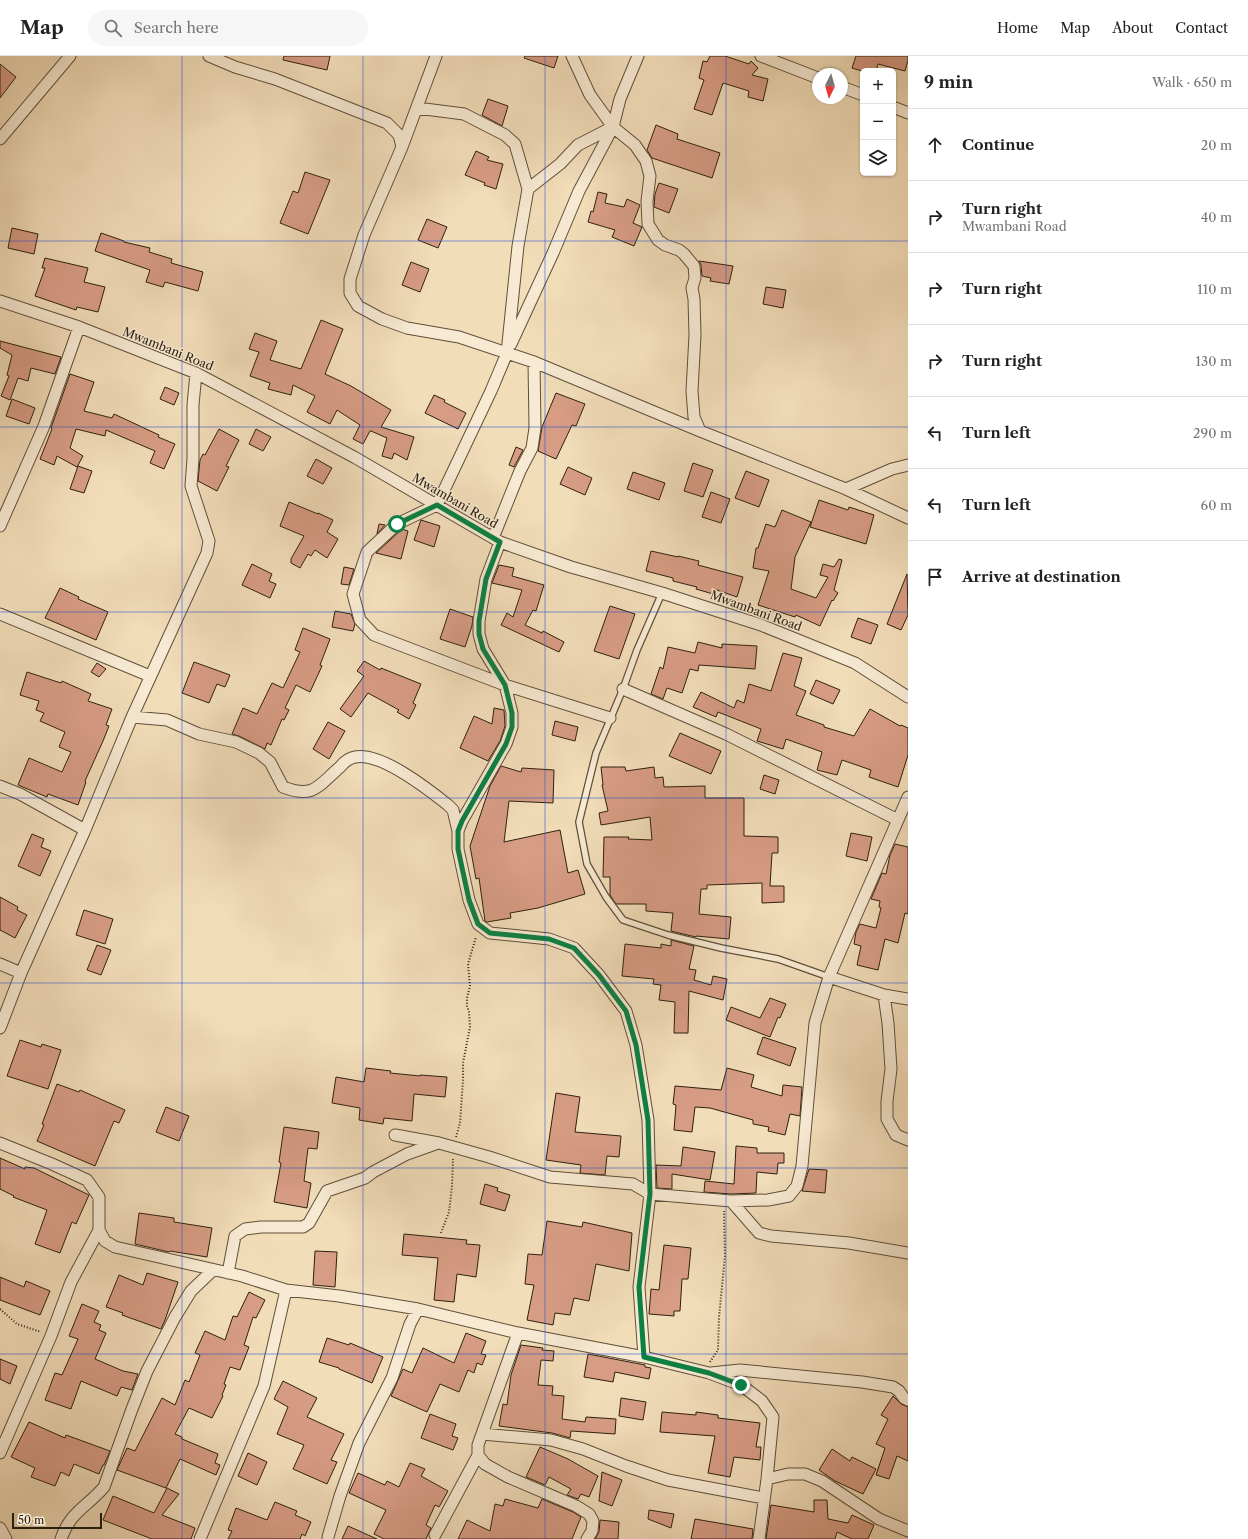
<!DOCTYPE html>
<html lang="en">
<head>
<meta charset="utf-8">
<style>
	:root { --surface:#fff; --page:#f6f6f6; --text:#222; --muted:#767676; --line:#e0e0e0 }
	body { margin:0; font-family:"Libre Caslon Text",serif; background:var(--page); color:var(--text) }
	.controls { position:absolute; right:12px; top:12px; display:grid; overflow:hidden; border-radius:6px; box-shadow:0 1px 3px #0004 }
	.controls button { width:36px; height:36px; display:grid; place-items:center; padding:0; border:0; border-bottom:1px solid var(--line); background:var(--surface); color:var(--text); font:20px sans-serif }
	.compass { position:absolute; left:812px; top:12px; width:36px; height:36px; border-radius:50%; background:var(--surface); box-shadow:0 1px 3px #0004; rotate:185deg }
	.scale { position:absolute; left:12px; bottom:10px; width:90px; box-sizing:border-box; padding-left:4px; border:2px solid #2e200e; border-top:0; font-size:11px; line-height:14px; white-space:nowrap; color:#2e200e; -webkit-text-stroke:3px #f7e9d2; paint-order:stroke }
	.stop { position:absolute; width:12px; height:12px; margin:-9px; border:3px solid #0b8043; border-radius:50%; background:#fff }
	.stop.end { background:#0b8043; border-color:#fff; box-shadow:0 1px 4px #0008 }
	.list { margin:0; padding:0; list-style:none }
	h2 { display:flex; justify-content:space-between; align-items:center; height:52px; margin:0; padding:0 16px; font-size:17px }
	h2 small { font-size:13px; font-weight:400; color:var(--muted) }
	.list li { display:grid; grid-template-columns:26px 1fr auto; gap:12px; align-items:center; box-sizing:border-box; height:72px; padding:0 16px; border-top:1px solid var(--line) }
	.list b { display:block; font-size:15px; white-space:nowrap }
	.list p { margin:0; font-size:13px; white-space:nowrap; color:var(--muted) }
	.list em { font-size:13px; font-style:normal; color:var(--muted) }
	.icon { flex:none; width:22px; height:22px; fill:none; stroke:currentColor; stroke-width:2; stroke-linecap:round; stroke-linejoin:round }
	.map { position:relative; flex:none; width:908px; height:1483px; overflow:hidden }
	header { display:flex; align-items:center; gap:24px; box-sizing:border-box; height:56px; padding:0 20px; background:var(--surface); border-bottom:1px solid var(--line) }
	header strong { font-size:19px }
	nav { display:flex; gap:22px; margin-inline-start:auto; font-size:14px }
	.search { width:280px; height:36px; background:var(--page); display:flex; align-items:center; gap:10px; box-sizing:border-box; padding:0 14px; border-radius:22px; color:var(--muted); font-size:15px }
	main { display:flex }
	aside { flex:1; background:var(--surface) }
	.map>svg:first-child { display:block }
	.building { fill:#d79c84; stroke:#2e200e }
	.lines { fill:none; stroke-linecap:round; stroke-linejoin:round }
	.service-casing { stroke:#5f4f39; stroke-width:8 }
	.minor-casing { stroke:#5f4f39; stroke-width:13 }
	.path { stroke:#2e200e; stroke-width:2; stroke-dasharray:1 2; stroke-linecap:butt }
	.service { stroke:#f7e9d2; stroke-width:5.5 }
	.minor { stroke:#f7e9d2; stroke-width:11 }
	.route { stroke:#0b8043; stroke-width:5 }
	.grid { fill:none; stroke:#1d4ed8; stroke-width:1; stroke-opacity:0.55 }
	.labels { text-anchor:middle; stroke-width:3; stroke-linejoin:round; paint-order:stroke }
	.street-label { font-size:12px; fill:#2e200e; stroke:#f7e9d2 }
</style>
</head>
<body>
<header>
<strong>Map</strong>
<div class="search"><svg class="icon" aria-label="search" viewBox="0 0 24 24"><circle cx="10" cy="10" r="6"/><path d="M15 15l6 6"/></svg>Search here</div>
<nav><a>Home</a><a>Map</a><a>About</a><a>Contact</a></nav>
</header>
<main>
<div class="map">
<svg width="908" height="1483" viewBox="0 0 908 1483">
	<rect width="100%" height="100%" fill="#f2ddb9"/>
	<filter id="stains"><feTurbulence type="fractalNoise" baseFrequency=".005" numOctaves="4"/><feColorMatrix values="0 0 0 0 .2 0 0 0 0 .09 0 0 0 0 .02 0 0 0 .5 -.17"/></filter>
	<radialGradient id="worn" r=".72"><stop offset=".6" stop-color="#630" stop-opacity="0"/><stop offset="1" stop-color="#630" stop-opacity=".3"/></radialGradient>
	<path class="building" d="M284 0H330L327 14 283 4Z
		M525 0H558L554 12 524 2Z
		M710 0H725L749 8 751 5 758 12 752 19 768 23 763 45 748 41 749 35 723 27 712 59 694 53 704 24 699 22 703 5 707 6Z
		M856 0H908V4L905 15 878 8 876 15H862L852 12Z
		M0 8 16 21 0 42Z
		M488 43 508 50 502 70 482 59Z
		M656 69 678 78 677 83 720 97 712 122 652 102 647 94Z
		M476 95 489 101 487 104 503 108 496 133 484 129 485 127 465 119Z
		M305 116 330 124 308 178 280 167 293 135 298 137Z
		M659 127 678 133 669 157 654 151 655 138Z
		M598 136 607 138 605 147 624 151 627 143 640 149 633 167 642 171 634 190 612 181 615 174 588 166 591 155 593 156Z
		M427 163 447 171 438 192 418 184Z
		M12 172 38 178 34 198 8 192Z
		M101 177 124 185V186L150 192 149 196 172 203 171 207 203 216 198 235 165 226 163 231 146 226 150 214 95 195Z
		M45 202 88 212 84 226 105 231 98 256 77 251 76 254 35 240 45 212H42Z
		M699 205 733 210 729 228 710 225 711 222 702 220 701 209Z
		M411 206 429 213 420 236 402 229Z
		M766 231 786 234 783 252 763 248Z
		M321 264 343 273 325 318 351 330 391 354 381 371 414 381 407 404 394 397 392 403 382 400 387 382 371 375H370L363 388 353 383 360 369 337 354 330 368 307 356 315 340 293 329 291 339 268 333 270 327 250 320 259 296 249 293 255 277 277 285 270 304 301 313Z
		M0 285 61 301 55 318 31 312 28 325 18 322 10 344 1 340 9 320 7 319 12 299 0 292Z
		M70 318 94 326 84 355 112 362 114 358 159 379 158 381 175 388 164 413 150 407 155 395 106 374 105 380 76 373 70 392 83 400 77 411 57 400 54 409 40 403 52 373 51 372Z
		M165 331 179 337 174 349 160 343Z
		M556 337 585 348 576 370 572 369 556 403 538 395 542 371Z
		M434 339 445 344 444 346 466 357 458 373 425 357Z
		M12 343 35 352 29 368 6 360Z
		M219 373 239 384 226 410 229 411 217 435 198 425 200 404 203 398 205 399Z
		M256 373 271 381 263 395 249 388Z
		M516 391 523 394 514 411 509 409Z
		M316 403 332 412 323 428 307 420Z
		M693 407 713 414 703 441 684 435Z
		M78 410 92 415 84 437 70 433Z
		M568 411 592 422 585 439 560 428Z
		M746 415 769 424 759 451 735 442Z
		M633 416 665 427 659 444 627 433Z
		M711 436 730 443 721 467 702 461Z
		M819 444 848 454 849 451 874 459 866 488 810 471Z
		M289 446 318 458V457L333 464 327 476 338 483 327 502 315 494 311 500 308 498 300 512 291 507V503L304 480 280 470Z
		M782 454 811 466 795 501 791 533 816 542 828 521 820 519 823 508 834 511 839 503 842 504 834 534 838 537 833 545 832 544 820 570 796 559 795 561 758 549 769 515 753 512 756 492H758L766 468 775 471Z
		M421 464 440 470 434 491 414 484Z
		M379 468 385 469 377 478Z
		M402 473 408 475 401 503 376 497Z
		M651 495 678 501V500L699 505 698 509 743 521 737 541 714 533 713 538 696 533 697 531 673 525V522L646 515Z
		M252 508 272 518 269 525 276 528 270 542 242 529Z
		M499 509 514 512 512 520 544 529 536 555 533 554 525 569 542 577 543 575 564 586 559 596 501 569 507 557 513 561 522 534 492 527Z
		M344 511 354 513 349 529 341 528Z
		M907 518 908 559 901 574 887 568Z
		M60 532 79 541 78 543 108 556 96 584 45 562Z
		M610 550 635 558 619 603 594 595Z
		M450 553 473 561 472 570 465 591 440 583Z
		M335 555 351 558 355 568 353 575 332 571Z
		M858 562 878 569 871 588 851 581Z
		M303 572 330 583 320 609 322 610 310 636 296 629 285 652 289 654 284 664 282 663 271 689 267 687 265 693 239 680 232 678 243 652 257 658 272 627 283 632 300 596 295 594Z
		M698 586 722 592V588L757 590 755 613 699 609 698 615 690 613 682 637 667 632 663 643 651 638 660 611 663 613 668 591 695 597Z
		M783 597 802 602 794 630 806 635 796 659 824 669V671L854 680 870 653 900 670 901 669 908 672V699L898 731 869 721 871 714 842 704 837 719 817 714 822 696 786 683 783 693 757 685 761 673 718 656 716 661 693 651 701 636 734 652 737 644 744 647 749 628 771 635Z
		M364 605 380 614 381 612 421 628 413 647 416 649 409 663 397 656 399 654 368 637 351 661 340 653 364 620 357 615Z
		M194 606 230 619 225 631 217 628 209 647 182 637Z
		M97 607 106 613 99 621 91 616Z
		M27 616 61 627 62 625 91 638 88 645 112 653 106 669 109 670 103 685 85 725 86 726 78 749 48 738 47 741 18 729 29 702 62 716 71 696 59 691 65 676 40 665 44 657 36 654 39 645 20 639Z
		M816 624 840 634 833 648 810 638Z
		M494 652 504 654 505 670 500 685 488 705 460 692 474 660 492 668Z
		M555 665 578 671 575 685 552 679Z
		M328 666 345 675 329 703 313 693Z
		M680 677 721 695 711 718 669 700Z
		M501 710 521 716 522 712 554 714 553 747 509 745 504 786 560 774 568 817 578 814 585 838 538 852 510 857 511 862 487 866 485 865 479 822 476 823 470 790 490 730Z
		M601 711H625L626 715 654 711 655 722 663 721 664 731 705 730V742H744V780L778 781V797H772L770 830H784V846L762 847V827L707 829V833H701L699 858 731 861 729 883 696 880V881L671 875 673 857 646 855V848H616L610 839V821H603L604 781H629L628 783 652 784 650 761 601 769 599 757 608 755 602 729H603Z
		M764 719 779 724 775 738 760 733Z
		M851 777 872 781 867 805 846 800Z
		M32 778 44 783 41 791 51 795 40 820 18 810Z
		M895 788 908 791V858L905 857 898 887 885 883 878 914 857 909 861 890 854 888 856 876 860 868 876 872 881 852 879 851 880 845 871 843 882 817 886 818 890 799Z
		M0 841 18 851 17 854 27 859 15 882 0 874Z
		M84 854 113 863 105 888 76 879Z
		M671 884 694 890 689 913 696 914 694 924 711 929 713 920 727 923 723 944 689 935 688 977H674L675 946 659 944 661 929 653 928 654 923 622 920 625 888 661 892V888L671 890Z
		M97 889 111 894 101 919 87 914Z
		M770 942 786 948 780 962 778 961 770 981 726 964 731 951 760 962Z
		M763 981 796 992 790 1010 757 998Z
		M20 984 41 991 42 988 61 994 48 1033 7 1020Z
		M366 1012 391 1015 390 1017 420 1020V1019L447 1021 445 1041 414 1038 412 1065 384 1062 383 1068 359 1064 360 1052 332 1047 336 1021 364 1026Z
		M727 1012 754 1019 751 1031 782 1040 783 1029 802 1031 800 1060 790 1058 785 1079 768 1075 769 1071 753 1068V1064L710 1052 695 1051 692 1076 674 1074 676 1049 673 1048 675 1030 721 1034Z
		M57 1028 79 1036 80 1034 125 1054 119 1067 114 1065 95 1110 37 1085 44 1069 42 1068Z
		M556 1037 580 1041 575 1076 621 1080 619 1101 607 1100 605 1119 580 1117 581 1109 546 1104Z
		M166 1051 189 1060 179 1085 156 1076Z
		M284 1071 319 1076 317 1093 308 1092 304 1125 311 1127 307 1152 274 1146 281 1107 279 1106Z
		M736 1090 757 1092V1097H784V1107H778L777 1118 757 1116 756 1137 731 1138 704 1136 705 1125 734 1128Z
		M683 1091 715 1096 710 1124 672 1118V1133L657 1132 656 1109 681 1110Z
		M0 1102 25 1113V1111L34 1112 89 1139 76 1168 72 1166 60 1197 35 1188 47 1154 13 1141 14 1140 0 1133Z
		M809 1113 827 1114 825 1137 802 1135Z
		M485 1128 498 1132 497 1135 510 1139 505 1155 480 1148Z
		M139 1157 174 1162V1166L212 1172 207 1201 170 1195 169 1196 135 1188Z
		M547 1165 582 1171 583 1166 632 1177 629 1215 596 1208 589 1245 574 1242 570 1259 555 1257 553 1269 527 1264 534 1229 525 1228 528 1198 542 1199Z
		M404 1178 467 1184 466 1188 480 1189 476 1221 457 1218 454 1246 434 1244 438 1202 402 1199Z
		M664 1189 691 1192 688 1223H682L680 1255H674V1260L649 1258 651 1233 659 1234Z
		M315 1195 337 1196 335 1231 313 1229Z
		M147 1217 178 1226 165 1264 161 1273 122 1259 123 1257 106 1251 119 1219 143 1229Z
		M0 1221 24 1231 26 1225 50 1235 40 1259 0 1244Z
		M249 1236 265 1244 256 1262 253 1261 244 1289 249 1291 240 1314 230 1311 224 1328 226 1329 222 1339 223 1340 212 1362 189 1352 175 1378 182 1381V1383L218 1398 215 1407 220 1409 216 1419 180 1403 166 1432 117 1414 127 1392 135 1395 162 1342 175 1349 185 1324 189 1326 200 1299 195 1297 205 1275 225 1284 233 1260 237 1261Z
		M82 1248 99 1255 94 1266 101 1269 99 1274 106 1277 95 1303 123 1315 138 1318 132 1334 121 1331 117 1340 81 1325 71 1353 45 1344 55 1317 62 1319 78 1283 69 1280Z
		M466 1277 486 1285 481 1298 486 1299 482 1309 477 1307 474 1317 468 1314 459 1336 440 1328 427 1356 391 1340 403 1313 412 1317 423 1292 454 1307Z
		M327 1282 349 1289 350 1287 383 1301 372 1327 339 1313V1312L319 1306Z
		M521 1289 543 1292 542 1294 554 1295 553 1305 541 1304 538 1329 553 1330 552 1339 564 1340 562 1363 585 1366 586 1361 616 1363 615 1378 571 1375 570 1382 552 1377 499 1370 503 1348 507 1349 511 1319Z
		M588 1298 645 1309V1311L651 1312 649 1323 615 1316 613 1326 584 1321Z
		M0 1303 17 1310 10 1328 0 1323Z
		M283 1325 317 1342 307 1361 344 1378 331 1404 337 1406 327 1428 293 1413 304 1389 277 1378 288 1351 274 1343Z
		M893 1340 901 1348 908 1351V1405L897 1400 889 1423 876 1419 885 1392 876 1388 888 1363 881 1359Z
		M621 1342 646 1346 643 1364 619 1360Z
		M662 1356 696 1359V1356L718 1359V1362L760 1367 756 1391H761L760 1404 734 1401 730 1421 708 1417 715 1380 660 1376Z
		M430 1358 456 1368 452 1380 458 1382 453 1394 421 1382Z
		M29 1366 65 1382 66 1379 110 1395 104 1409H103L99 1418 74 1408 69 1420 61 1416 55 1430 31 1421 35 1412 11 1401Z
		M540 1391 568 1403 598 1420 589 1441 581 1438 578 1443 567 1439 571 1433 549 1421 545 1429 526 1421Z
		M832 1393 850 1405 852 1401 876 1413 863 1438 835 1425 819 1414Z
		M248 1397 267 1406 257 1429 238 1420Z
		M410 1407 425 1413 421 1420 448 1435 439 1451 435 1449 426 1469 431 1472 426 1483H384L374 1478 386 1454 349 1437 358 1417 385 1429 387 1425 399 1431Z
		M602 1416 622 1424 612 1450 599 1445Z
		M167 1432 179 1438 162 1459 195 1472 191 1483H152L103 1464 113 1440 154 1457Z
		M505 1443 538 1452 542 1443 573 1456 581 1461 572 1483H458L467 1464 490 1475 495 1448 503 1450Z
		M814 1444H827L828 1463 848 1467 852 1459 874 1469 868 1483H852L837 1476 835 1483H766L771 1449 814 1456Z
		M275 1446 297 1455 295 1459 311 1466 305 1480 302 1478 300 1483H228L232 1475 228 1474 236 1452 267 1464Z
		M649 1454 674 1458 671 1472 648 1463Z
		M695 1463 753 1473 752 1483H691Z
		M600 1464 619 1466 618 1483H595L599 1476Z
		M348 1470 377 1483H342Z"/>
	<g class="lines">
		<defs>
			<path id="service" d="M662 537 637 594 623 633 596 697 579 766 587 808 606 841 623 864 668 879 721 892 778 903 829 921"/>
			<path id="minor" d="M209 0 235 11 275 23 387 67 399 79 402 91
				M436 0 402 91 364 179 350 223V237L358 250 382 263 407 272 459 281 534 306 700 375 846 433 908 462
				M572 0 590 39 613 71 635 89 646 105 650 120 647 145 648 168 658 184 665 189 679 194 684 198 694 210 695 222 692 232 694 243 695 279 692 335 694 361 700 375
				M761 0 818 22
				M842 31 863 39
				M893 51 908 57
				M417 52 464 58 505 79 515 88 528 133 518 190 507 297 491 335 437 449 397 468 367 496 353 538 360 564 374 579 505 629 610 662
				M0 83 70 0
				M528 133 560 108 578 89 613 71
				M0 245 79 271 196 317 354 401 500 486 571 511 662 537 761 569 855 607 908 641
				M511 288 553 197 579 135 613 71 620 43 638 0
				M846 433 892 413 908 409
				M0 470 44 370 79 271
				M493 482 520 415 532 392 535 372 534 306
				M500 486 486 523 479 565V578L483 593 505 629 512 657V671L506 688 462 765 458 775V793L469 844 478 868 490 877 549 883 574 892 599 919 626 955 636 989 648 1064 650 1138 639 1231 644 1301
				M0 558 150 620
				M623 633 726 678 898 764
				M132 661 167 664 199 678 236 686 259 697 270 706 283 731C314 743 318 730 340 711 344 706 349 702 355 701 381 696 428 733 448 749L453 754 458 775
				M0 730 20 738 85 774
				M0 908 21 917
				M829 921 908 741
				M884 939 888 967 891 1013 887 1045V1063L896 1079 908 1084
				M0 972 21 917 85 774 132 661 207 497 209 485 191 430 193 403V349L196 317
				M395 1079 439 1087 489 1101 550 1121 633 1128 650 1138 731 1145 768 1144 789 1140 797 1130 802 1110 815 967 829 921 884 939 908 943
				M0 1087 52 1108 87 1124 99 1141V1174L105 1185 115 1191 242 1220 286 1234 339 1240 418 1253 518 1277 644 1301 709 1317 741 1329 762 1345 773 1361 767 1423 759 1483
				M731 1145 759 1177 771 1180 849 1187 908 1197
				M228 1217 235 1180 245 1173 261 1171H303L309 1167 327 1135 365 1122 373 1116 407 1098 438 1087
				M518 1277 478 1389V1399L485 1408 508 1421 576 1450 589 1458 593 1465 592 1475 587 1483
				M711 1317 740 1314 862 1326 893 1331 899 1335 904 1342 908 1344
				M482 1378 551 1384 583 1393 626 1410 668 1424 764 1442
				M0 1397 51 1280 71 1226 99 1174
				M767 1423 788 1418H805L822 1425 879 1463 908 1475
				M0 1472 6 1483
				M435 1479 478 1399
				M328 1481 340 1440 359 1387 392 1322 410 1268 418 1253
				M61 1483C70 1456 87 1451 104 1431L132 1353 147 1315 175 1261 191 1235 213 1214
				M200 1483 264 1330 286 1234"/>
		</defs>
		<use href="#service" class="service-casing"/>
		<use href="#minor" class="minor-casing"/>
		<path class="path" d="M456 1081 460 1067 463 1024V1007L470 971 469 956 467 950V942L470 930 468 908 476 881
			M441 1177 449 1156 452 1130 453 1103
			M0 1253 17 1268 41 1276
			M710 1306 718 1294 719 1261 725 1200 724 1155"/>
		<use href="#service" class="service"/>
		<use href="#minor" class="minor"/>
	</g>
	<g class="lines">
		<path class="route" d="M397 468 437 449 500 486 486 523 479 565V578L483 593 505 629 512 657V671L506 688 462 765 458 775V793L469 844 478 868 490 877 549 883 574 892 599 919 626 955 636 989 648 1064 650 1138 639 1231 644 1301 709 1317 741 1329"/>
	</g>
	<path class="grid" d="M182 0V1483M363 0V1483M545 0V1483M726 0V1483M0 185H908M0 371H908M0 556H908M0 742H908M0 927H908M0 1112H908M0 1298H908"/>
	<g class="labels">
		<g class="street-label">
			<text transform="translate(168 293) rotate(22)" y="4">Mwambani Road</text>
			<text transform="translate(455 445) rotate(30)" y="4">Mwambani Road</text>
			<text transform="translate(756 555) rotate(20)" y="4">Mwambani Road</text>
		</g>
	</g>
	<rect width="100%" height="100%" filter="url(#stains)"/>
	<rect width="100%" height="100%" fill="url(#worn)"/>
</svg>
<div class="controls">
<button>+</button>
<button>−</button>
<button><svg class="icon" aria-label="layers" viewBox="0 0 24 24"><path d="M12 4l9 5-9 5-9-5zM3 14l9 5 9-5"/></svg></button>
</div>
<svg class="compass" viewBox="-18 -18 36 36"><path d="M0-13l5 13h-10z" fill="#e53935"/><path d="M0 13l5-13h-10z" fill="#767676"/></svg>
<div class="scale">50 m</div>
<div class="stop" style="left:397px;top:468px"></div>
<div class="stop end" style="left:741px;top:1329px"></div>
</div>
<aside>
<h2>9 min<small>Walk · 650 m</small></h2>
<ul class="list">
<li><svg class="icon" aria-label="ahead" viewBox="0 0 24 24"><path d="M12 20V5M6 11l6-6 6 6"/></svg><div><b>Continue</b></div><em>20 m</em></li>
<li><svg class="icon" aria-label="right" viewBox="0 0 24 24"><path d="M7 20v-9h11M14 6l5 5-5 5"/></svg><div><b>Turn right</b><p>Mwambani Road</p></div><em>40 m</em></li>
<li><svg class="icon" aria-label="right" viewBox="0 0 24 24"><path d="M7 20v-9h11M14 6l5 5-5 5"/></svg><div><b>Turn right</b></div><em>110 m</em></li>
<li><svg class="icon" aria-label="right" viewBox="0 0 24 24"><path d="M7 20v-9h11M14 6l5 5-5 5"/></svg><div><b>Turn right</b></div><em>130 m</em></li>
<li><svg class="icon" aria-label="left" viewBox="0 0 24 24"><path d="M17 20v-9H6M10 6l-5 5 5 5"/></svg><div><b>Turn left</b></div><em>290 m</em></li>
<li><svg class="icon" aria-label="left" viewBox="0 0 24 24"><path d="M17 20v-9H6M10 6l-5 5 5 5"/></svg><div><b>Turn left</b></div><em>60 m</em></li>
<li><svg class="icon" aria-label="arrive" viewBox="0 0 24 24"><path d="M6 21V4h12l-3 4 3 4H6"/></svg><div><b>Arrive at destination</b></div></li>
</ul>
</aside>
</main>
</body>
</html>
